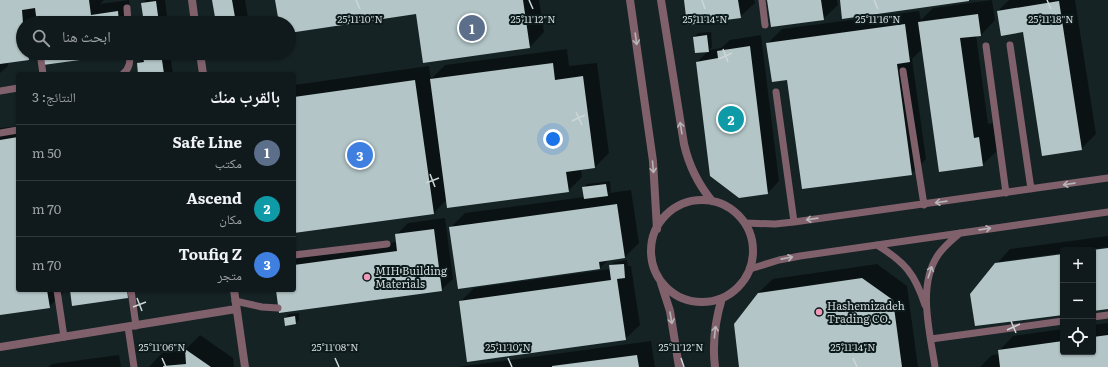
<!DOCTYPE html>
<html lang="ar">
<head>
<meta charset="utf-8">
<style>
	:root { --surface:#101a1c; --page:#1e2729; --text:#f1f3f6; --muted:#9ca1a3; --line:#30383b; --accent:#f09ab7 }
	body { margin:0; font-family:Literata,"Noto Naskh Arabic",serif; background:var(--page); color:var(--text); direction:rtl }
	.controls { position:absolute; right:12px; bottom:12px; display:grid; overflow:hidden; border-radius:4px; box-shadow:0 1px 3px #0004 }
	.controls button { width:36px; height:36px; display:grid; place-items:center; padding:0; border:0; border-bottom:1px solid var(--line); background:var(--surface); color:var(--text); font:20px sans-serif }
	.you { position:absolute; left:553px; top:139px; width:14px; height:14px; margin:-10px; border:3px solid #fff; border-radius:50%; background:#1a73e8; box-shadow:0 0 0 6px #1a73e833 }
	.badge { display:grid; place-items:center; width:26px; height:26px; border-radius:50%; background:var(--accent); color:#fff; font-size:13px; font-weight:700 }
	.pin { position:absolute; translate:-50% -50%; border:2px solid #fff; box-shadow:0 1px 4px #0006 }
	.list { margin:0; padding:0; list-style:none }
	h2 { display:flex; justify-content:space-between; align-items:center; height:52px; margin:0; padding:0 16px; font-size:17px }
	h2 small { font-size:13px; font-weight:400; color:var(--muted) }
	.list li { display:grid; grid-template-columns:26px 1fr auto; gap:12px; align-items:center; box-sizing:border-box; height:56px; padding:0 16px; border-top:1px solid var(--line) }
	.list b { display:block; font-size:15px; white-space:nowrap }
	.list p { margin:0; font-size:13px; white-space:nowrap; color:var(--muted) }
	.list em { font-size:13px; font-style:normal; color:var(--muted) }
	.icon { flex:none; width:22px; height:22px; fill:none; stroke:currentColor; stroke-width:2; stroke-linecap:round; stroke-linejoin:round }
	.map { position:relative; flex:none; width:1108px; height:367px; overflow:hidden; direction:ltr }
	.search { position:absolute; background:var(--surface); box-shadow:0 1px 3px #0004; left:16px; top:16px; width:280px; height:44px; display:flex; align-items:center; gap:10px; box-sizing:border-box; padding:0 14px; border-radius:22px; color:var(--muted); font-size:15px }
	.panel { position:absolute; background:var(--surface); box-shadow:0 1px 3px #0004; left:16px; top:72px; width:280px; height:220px; border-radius:4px; direction:rtl }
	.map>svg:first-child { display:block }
	.shadow { fill:#0007 }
	.building { fill:#b3c5c7 }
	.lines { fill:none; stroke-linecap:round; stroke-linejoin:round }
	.service { stroke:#80616b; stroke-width:7 }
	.minor { stroke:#80616b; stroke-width:8 }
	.oneway { stroke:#b7b4b7 }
	.ticks { fill:none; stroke:#ced7d8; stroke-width:1.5 }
	.poi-dot { fill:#f09ab7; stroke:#0c1a1b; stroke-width:1.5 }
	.labels { text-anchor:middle; stroke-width:4; stroke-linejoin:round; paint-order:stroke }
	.poi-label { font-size:11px; fill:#ced7d8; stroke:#0c1a1b; text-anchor:start }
	.ticks-label { font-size:10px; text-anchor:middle; fill:#ced7d8; stroke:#0c1a1b; stroke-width:4; stroke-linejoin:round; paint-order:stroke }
</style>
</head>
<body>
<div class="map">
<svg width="1108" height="367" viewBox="0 0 1108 367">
	<rect width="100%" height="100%" fill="#152325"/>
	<path class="shadow" d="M0 0H104L100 4 129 0 132 23H23V53H35L28 59 7 62 8 66 0 73Z
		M146 0H165L167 16 160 23H145L142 4Z
		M213 0H245L249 23H217Z
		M276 0H539L544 32 530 47 423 62 417 13 289 32V23H280Z
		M685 0H754L755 3 740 17Z
		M768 0H837L838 5 823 19Z
		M992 0 995 20 981 35H976L988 124 993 123 997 151 982 165 923 48 912 59 926 159 911 174 787 78 768 43 782 29 919 11 921 20 933 8Z
		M1009 0H1075L1096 134 1081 149 1024 31 998 11Z
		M711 32 712 47 709 50 721 48 730 40 761 35 779 181 768 193 697 62 708 51 694 37 698 33Z
		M567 49 569 66 597 63 609 153 595 167 581 169 582 177 568 191 447 199 434 213 294 232V85L429 66 431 79 445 65Z
		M143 53H170L173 74H139L138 63 144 57Z
		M18 126V290H63V293L49 307 0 314V128Z
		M610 181 611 191 609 193 631 190 639 243 624 258 608 260 600 268 450 228 465 213 584 197 583 188 587 184Z
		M445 218 453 279 441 290H277H294V255L397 242 396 235 408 223Z
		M1108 236V247L1084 250H1063V253L998 262 1010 249Z
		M627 260 628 266H631L640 325 625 339 460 302 474 288 610 269V266L614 262Z
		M877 264 907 286 918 367H740L758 293 773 279Z
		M299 313V320L295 324 285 318 289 314Z
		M1108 323V367H980L992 355 1000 354 999 351 1013 336 1063 329V352H1093V325Z
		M200 335 233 358 234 367H149L162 353 186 351V349Z
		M651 341 655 367H457Z
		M119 355 121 367H48L52 364Z"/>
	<path class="building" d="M0 0H89L91 15 118 11 119 23H37L35 8 22 10 23 23V53H28L29 60 0 64Z
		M212 0H232L236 23H216Z
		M275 0H523L530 48 423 63 416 14 289 33V23H279Z
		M684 0H738L741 18 687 25Z
		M767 0H821L824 20 771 27Z
		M840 0H969V1L842 19Z
		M156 1 159 23H144L141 3Z
		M1059 1 1082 150 1042 156 1023 32 1001 36 997 11Z
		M978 14 981 36 960 38 974 138 979 137 983 166 939 172 918 22Z
		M905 24 910 62 897 64 912 175 802 189 787 80 772 82 766 43Z
		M707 35 709 52 695 53 693 37Z
		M750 46 768 194 739 198 710 176 696 62 718 58 717 51Z
		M41 53H124V54L43 65Z
		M142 53H161L164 74H138L137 63 144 62Z
		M553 63 555 80 583 76 595 168 566 172 569 192 447 208 430 79Z
		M415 80 434 214 294 233V97Z
		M18 137V290H47L50 308 0 315V140Z
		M606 184 608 196 584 199 582 187Z
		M617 204 625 258 599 262 600 269 458 289 449 227Z
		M434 229 442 291 279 313 276 290H294V265L397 251 395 234Z
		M1108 248V309L1093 311V250Z
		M1063 254V315L975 326 970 294 995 263Z
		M624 264 625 278 617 279 626 340 467 362 459 301 611 280 609 265Z
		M862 278 893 300 902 367H739L734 324 758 293Z
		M70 290H127L128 298 72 306Z
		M295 316 296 324 285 326 284 318Z
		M1108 335V367H1000L998 350 1063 341V352H1093V337Z
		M185 349 211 367H163V366L186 364Z
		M637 355 639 367H552V366Z"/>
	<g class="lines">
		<path class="service" d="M762 0 765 25
			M127 8 128 23
			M1010 45 1031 189
			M986 46 1006 193
			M40 53 43 74
			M903 71 924 205
			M123 74C130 68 130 62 130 53
			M0 91 18 88
			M776 92 794 222
			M0 133 18 130
			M745 223 775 224 794 222 1108 178
			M877 245C905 262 915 274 925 305
			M294 255 387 244
			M750 269 779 260 800 256 1108 212
			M57 290 64 337
			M131 290 136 326
			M235 301 262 307 278 308
			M1093 317 1108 315
			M128 327 134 367
			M931 339 1063 321
			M935 367C930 332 917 286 938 255 944 246 952 240 960 233"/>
		<path class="minor" d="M192 0 195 23
			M630 0 653 161 657 229
			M661 0 684 144C689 166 698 184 712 201
			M200 53 203 74
			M651 251a51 51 0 1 1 102 0a51 51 0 1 1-102 0Z
			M661 283 670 311 679 367
			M234 290 245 367
			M0 347 236 309
			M715 367C712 343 715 321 722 298"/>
	</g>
	<defs><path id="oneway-shaft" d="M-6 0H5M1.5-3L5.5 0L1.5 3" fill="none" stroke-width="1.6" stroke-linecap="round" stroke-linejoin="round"/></defs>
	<g class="oneway">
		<use href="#oneway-shaft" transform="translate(636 39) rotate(82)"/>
		<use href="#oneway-shaft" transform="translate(681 128) rotate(-99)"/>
		<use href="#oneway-shaft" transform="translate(653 167) rotate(85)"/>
		<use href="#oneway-shaft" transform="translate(1069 184) rotate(172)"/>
		<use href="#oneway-shaft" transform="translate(941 202) rotate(172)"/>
		<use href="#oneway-shaft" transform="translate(812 219) rotate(172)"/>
		<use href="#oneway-shaft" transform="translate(985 229) rotate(-8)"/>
		<use href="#oneway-shaft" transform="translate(787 258) rotate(-11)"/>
		<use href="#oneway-shaft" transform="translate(930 272) rotate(-72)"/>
		<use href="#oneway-shaft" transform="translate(671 318) rotate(80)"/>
		<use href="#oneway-shaft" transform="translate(715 332) rotate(-84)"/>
	</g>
	<path class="ticks" d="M356 0 360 9M529 0 533 9M702 0 705 9M874 0 878 9M1047 0 1051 9M723 49 728 62M719 59 732 53M576 112 582 125M572 121 585 115M430 174 435 187M426 183 439 178M137 298 142 311M133 307 146 302M1011 321 1016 333M1007 330 1020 324M162 358 166 367M335 358 339 367M508 358 512 367M681 358 684 367M853 358 857 367"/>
	<g class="poi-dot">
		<circle cx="367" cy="277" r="4"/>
		<circle cx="819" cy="312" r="4"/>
	</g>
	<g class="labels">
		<g class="poi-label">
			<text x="375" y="275">MIH Building<tspan x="375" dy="13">Materials</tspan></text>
			<text x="827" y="310">Hashemizadeh<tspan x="827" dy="13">Trading CO.</tspan></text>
		</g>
	</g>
	<g class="ticks-label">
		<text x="360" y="23">25°11'10"N</text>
		<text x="533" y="23">25°11'12"N</text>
		<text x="705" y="23">25°11'14"N</text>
		<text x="878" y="23">25°11'16"N</text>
		<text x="1051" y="23">25°11'18"N</text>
		<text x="162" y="351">25°11'06"N</text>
		<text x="335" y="351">25°11'08"N</text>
		<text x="508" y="351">25°11'10"N</text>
		<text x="681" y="351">25°11'12"N</text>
		<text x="853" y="351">25°11'14"N</text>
	</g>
</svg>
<div class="controls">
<button>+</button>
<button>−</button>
<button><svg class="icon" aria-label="locate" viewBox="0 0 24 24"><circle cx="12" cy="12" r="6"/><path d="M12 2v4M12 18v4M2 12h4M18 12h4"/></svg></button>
</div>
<div class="you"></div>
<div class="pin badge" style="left:472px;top:28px;background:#5c6f8a">1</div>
<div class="pin badge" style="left:731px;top:119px;background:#0f9aa8">2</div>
<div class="pin badge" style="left:360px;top:155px;background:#3f7fe0">3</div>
<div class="search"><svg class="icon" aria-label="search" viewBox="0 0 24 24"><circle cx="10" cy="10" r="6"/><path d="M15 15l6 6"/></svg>ابحث هنا</div>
<section class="panel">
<h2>بالقرب منك<small>النتائج: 3</small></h2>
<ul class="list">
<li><span class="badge" style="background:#5c6f8a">1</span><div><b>Safe Line</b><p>مكتب</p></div><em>50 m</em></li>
<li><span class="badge" style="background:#0f9aa8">2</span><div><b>Ascend</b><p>مكان</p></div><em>70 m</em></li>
<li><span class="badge" style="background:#3f7fe0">3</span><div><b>Toufiq Z</b><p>متجر</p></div><em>70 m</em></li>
</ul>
</section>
</div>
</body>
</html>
